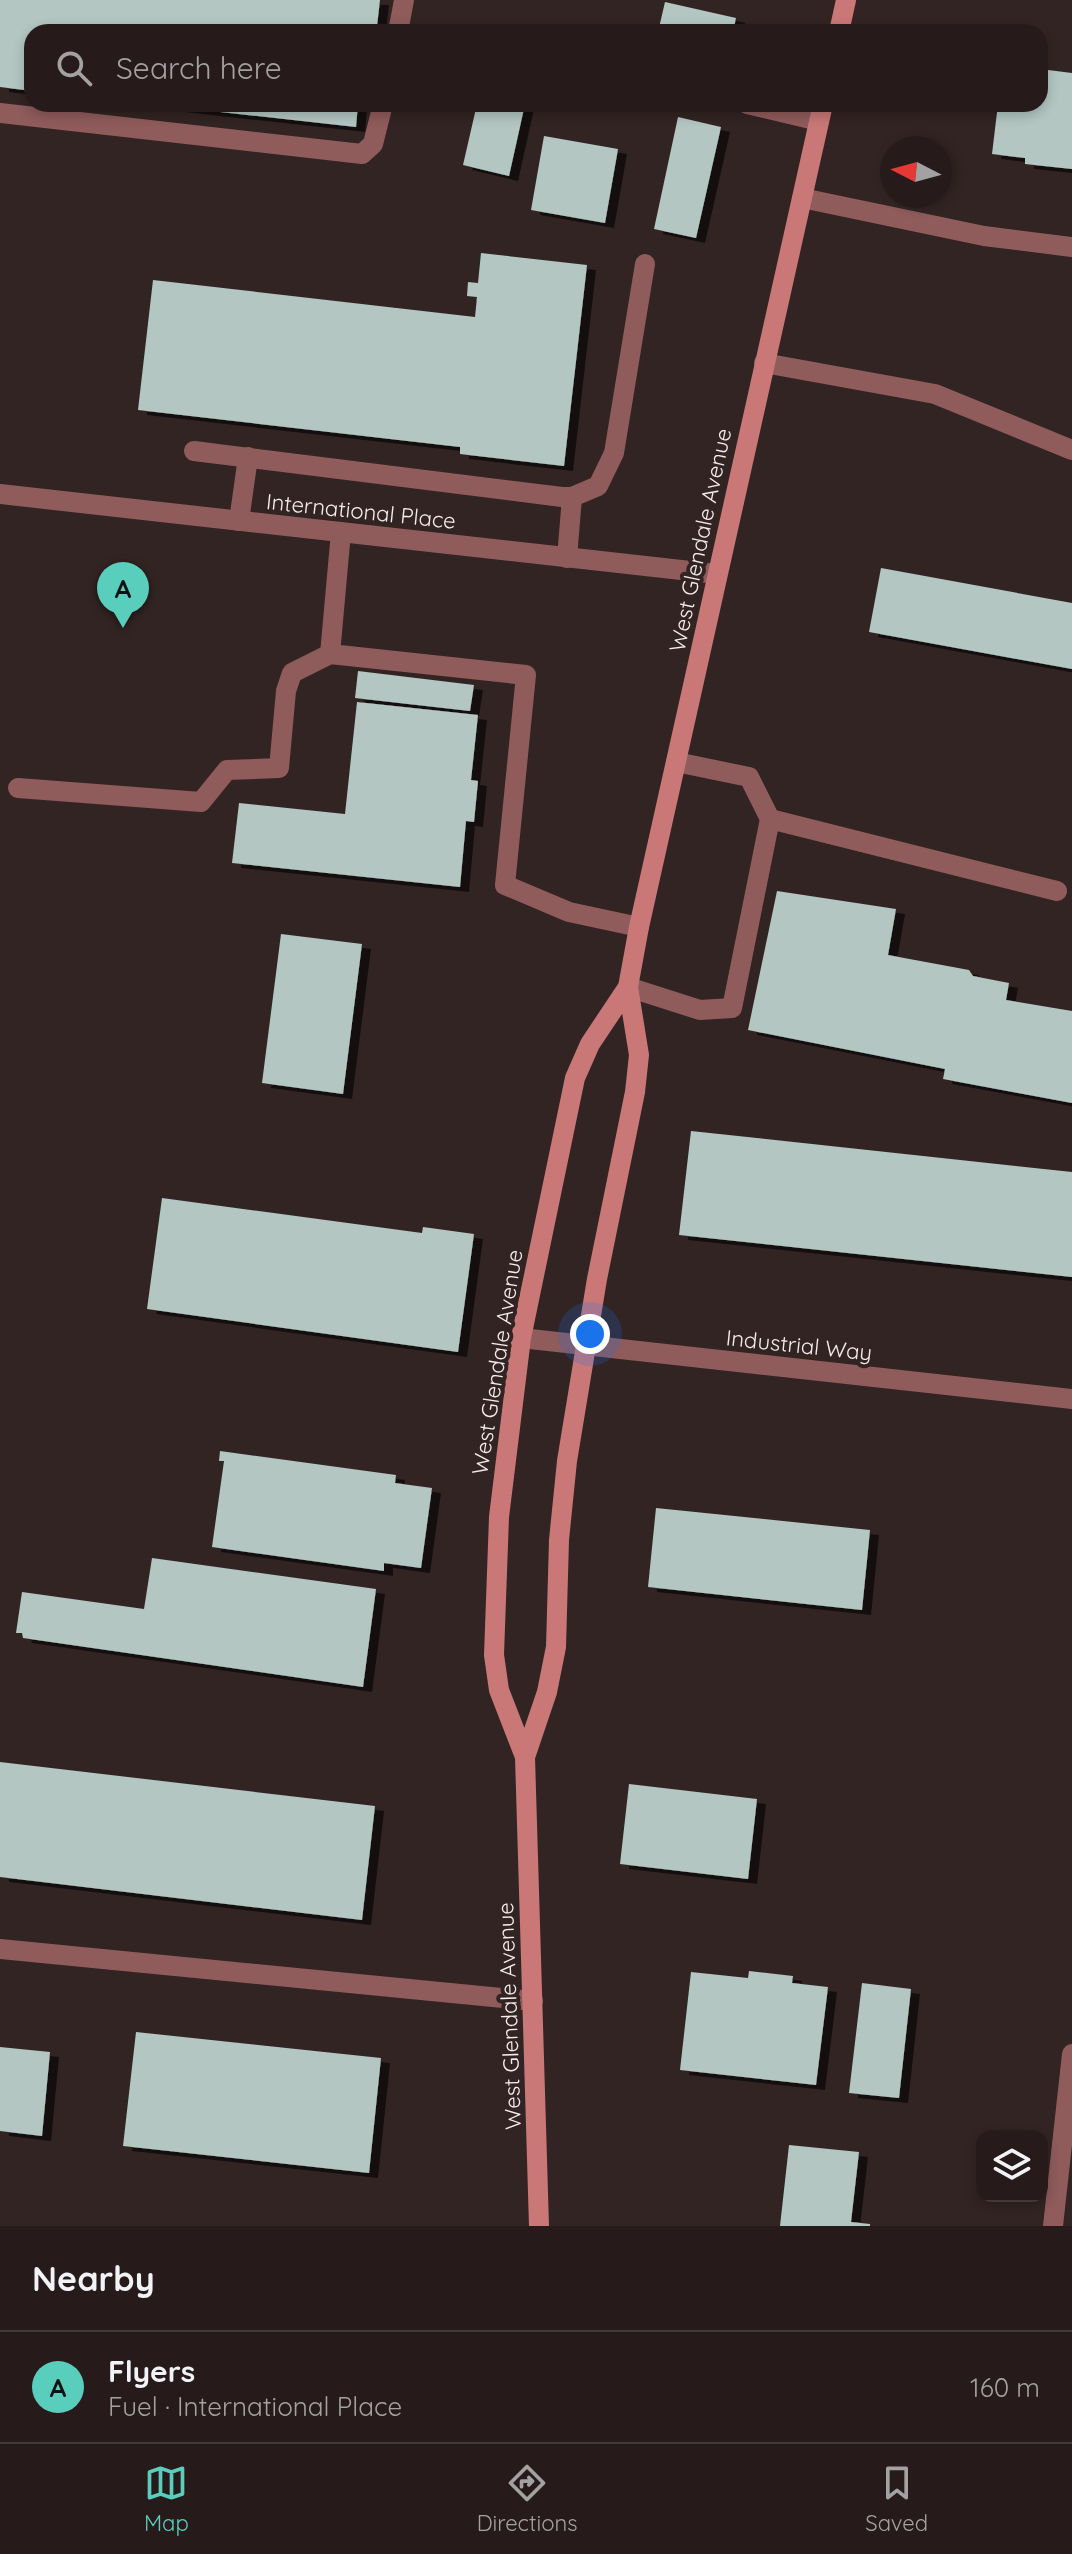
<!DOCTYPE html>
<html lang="en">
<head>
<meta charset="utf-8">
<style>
	:root { --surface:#261b1a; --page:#2e2423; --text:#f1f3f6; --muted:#a4a1a2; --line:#423939; --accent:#5acebc }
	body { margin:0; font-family:Quicksand,sans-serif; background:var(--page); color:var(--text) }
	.controls { position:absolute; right:24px; bottom:24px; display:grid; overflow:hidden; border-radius:16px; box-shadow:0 4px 12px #0003 }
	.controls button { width:72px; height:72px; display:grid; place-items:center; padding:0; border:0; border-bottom:2px solid var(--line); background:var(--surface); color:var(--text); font:40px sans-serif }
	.compass { position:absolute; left:880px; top:136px; width:72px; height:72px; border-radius:50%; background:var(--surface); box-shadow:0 4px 12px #0003; rotate:276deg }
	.you { position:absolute; left:590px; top:1334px; width:28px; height:28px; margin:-20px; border:6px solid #fff; border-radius:50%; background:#1a73e8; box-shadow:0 0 0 12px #1a73e833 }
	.badge { display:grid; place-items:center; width:52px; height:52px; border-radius:50%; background:var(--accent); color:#111; font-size:26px; font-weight:700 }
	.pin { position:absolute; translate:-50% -66px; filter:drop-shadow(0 2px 4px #0008) }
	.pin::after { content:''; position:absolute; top:42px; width:28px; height:24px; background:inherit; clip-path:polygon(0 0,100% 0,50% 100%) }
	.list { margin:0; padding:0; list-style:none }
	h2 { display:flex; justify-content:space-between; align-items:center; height:104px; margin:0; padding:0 32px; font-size:34px }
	h2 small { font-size:26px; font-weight:400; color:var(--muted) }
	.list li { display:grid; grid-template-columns:52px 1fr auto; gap:24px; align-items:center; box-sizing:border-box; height:112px; padding:0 32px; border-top:2px solid var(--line) }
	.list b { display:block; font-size:30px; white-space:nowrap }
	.list p { margin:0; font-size:26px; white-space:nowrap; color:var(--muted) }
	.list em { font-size:26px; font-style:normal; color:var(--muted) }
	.icon { flex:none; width:44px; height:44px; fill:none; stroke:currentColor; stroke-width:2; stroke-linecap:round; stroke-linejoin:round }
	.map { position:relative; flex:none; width:1072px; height:2226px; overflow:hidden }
	.search { position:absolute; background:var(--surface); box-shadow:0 4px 12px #0003; left:24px; right:24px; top:24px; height:88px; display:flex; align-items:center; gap:20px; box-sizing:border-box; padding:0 28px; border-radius:24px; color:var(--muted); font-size:30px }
	.sheet { height:216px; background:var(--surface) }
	nav { display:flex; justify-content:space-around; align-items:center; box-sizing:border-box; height:112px; border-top:2px solid var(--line); background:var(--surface); font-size:22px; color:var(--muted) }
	nav a { display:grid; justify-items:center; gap:4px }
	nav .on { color:var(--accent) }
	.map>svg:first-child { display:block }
	.building { fill:#b3c6c2; filter:url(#shadow) }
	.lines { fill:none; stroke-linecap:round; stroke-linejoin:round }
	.service { stroke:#8f5b5b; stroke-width:20 }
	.minor { stroke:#8f5b5b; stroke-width:20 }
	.tertiary { stroke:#8f5b5b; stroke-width:20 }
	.secondary { stroke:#c97777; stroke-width:20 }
	.labels { text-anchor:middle; stroke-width:8; stroke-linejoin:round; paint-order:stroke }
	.street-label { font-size:22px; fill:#f5eceb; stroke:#322423 }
</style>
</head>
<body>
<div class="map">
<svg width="1072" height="2226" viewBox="0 0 1072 2226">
	<defs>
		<filter id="shadow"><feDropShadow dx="9" dy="5" stdDeviation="0" flood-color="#0009"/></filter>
	</defs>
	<rect width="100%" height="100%" fill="#322423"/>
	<path class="building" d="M0 0H380L377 26 367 25 366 32H32V91L0 87Z
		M665 2 736 18 733 32H658Z
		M1040 69 1072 73V169L1025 164V158L992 154 998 104H1040Z
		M167 104H358L356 127 167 106Z
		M477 104H525L509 176 463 165Z
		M678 117 721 127 696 238 654 229Z
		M544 136 618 149 605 223 531 210Z
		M481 253 587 265 564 466 460 454V447L138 410 153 280 475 317 477 297 467 296 468 282 478 283Z
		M881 568 1072 603V669L869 632Z
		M358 671 474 685 470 711 355 698Z
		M357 702 478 715 471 780 478 781 474 822 466 821 460 887 232 863 239 803 345 814Z
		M777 891 896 909 888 955 969 970 973 976 1009 983 1006 1000 1072 1011V1103L943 1079 945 1069 748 1030Z
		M281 934 362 944 343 1094 262 1083Z
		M691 1131 1072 1172V1277L679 1235Z
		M162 1198 422 1233 423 1227 474 1234 458 1352 147 1309Z
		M220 1451 396 1475 395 1483 432 1488 421 1568 384 1563V1571L212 1547 224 1461H219Z
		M656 1508 870 1530 862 1610 648 1587Z
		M152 1558 376 1589 363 1687 23 1638 22 1633H16L22 1592 144 1609Z
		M0 1762 375 1806 362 1920 0 1877Z
		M629 1784 757 1799 748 1879 620 1864Z
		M749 1971 793 1976 792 1983 828 1987 816 2085 680 2070 691 1972 748 1978Z
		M862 1983 911 1989 899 2098 849 2093Z
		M136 2032 381 2058 369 2173 123 2146Z
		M0 2047 50 2052 42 2136 0 2131Z
		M789 2145 859 2152 851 2222 870 2224V2226H780Z"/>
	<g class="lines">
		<path class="service" d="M398 32 404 0
			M747 104 819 121
			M0 113 362 154 373 144 383 104
			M802 198 984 236 1072 247
			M764 363 935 394 1072 450
			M194 451 562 497H572L598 486 614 453 645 264
			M239 521 248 457
			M341 532 330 654 526 675 505 885 569 912 639 927
			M567 558 572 497
			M18 788 201 802 227 770 279 768 286 691 292 673 330 654
			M770 819 1057 891
			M628 987 700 1010 732 1008 770 819 749 777 676 762
			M1053 2226 1072 2054"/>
		<path class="minor" d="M0 494 717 574
			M0 1949 533 2001"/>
		<path class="tertiary" d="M521 1338 1072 1399"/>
		<path class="secondary" d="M839 32 846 0
			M525 1757 547 1692 556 1647 559 1540 567 1461 597 1279 635 1092 639 1055 628 987 639 927 823 104
			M539 2226 525 1757 499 1690 494 1655 499 1517 521 1338 575 1078 590 1044 628 987"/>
	</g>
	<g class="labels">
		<g class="street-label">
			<text transform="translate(361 511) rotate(6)" y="8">International Place</text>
			<text transform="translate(700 540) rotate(-78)" y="8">West Glendale Avenue</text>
			<text transform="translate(799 1345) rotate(6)" y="8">Industrial Way</text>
			<text transform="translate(497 1362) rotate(-81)" y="8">West Glendale Avenue</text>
			<text transform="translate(509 2016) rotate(-92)" y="8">West Glendale Avenue</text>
		</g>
	</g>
</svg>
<div class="controls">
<button><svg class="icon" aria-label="layers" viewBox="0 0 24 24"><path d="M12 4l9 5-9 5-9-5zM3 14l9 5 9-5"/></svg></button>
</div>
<svg class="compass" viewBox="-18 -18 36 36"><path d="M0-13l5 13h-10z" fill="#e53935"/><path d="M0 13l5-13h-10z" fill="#a4a1a2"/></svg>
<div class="you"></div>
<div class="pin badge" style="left:123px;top:628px">A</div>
<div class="search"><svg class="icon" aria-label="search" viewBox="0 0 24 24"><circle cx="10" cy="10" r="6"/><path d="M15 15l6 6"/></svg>Search here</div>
</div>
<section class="sheet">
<h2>Nearby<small></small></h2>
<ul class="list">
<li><span class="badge">A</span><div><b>Flyers</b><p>Fuel · International Place</p></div><em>160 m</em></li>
</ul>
</section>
<nav>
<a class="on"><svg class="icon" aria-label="map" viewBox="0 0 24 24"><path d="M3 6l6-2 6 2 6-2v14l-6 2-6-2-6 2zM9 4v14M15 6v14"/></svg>Map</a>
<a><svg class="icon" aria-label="directions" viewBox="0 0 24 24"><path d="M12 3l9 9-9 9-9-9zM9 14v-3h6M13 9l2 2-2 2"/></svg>Directions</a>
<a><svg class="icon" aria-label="saved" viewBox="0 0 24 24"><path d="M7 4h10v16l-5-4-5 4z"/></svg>Saved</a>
</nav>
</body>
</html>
